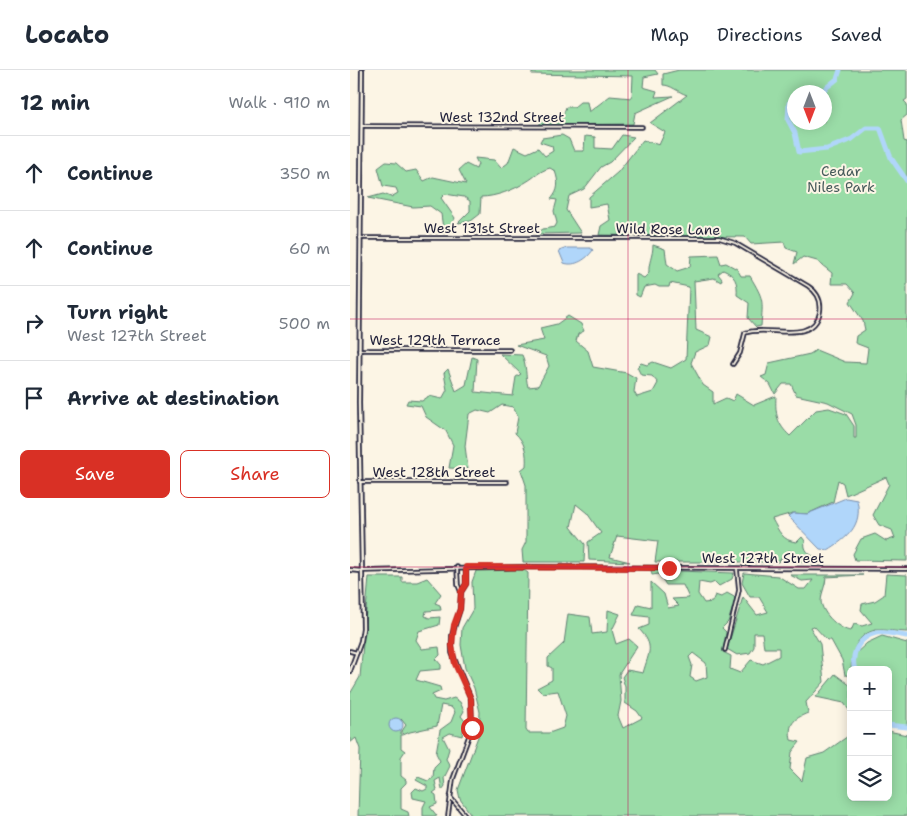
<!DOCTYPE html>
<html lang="en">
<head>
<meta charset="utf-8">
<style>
	:root { --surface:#fff; --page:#f6f6f7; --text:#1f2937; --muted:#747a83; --line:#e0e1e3; --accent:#d93025 }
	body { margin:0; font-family:"Shantell Sans",sans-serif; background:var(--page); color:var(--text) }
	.controls { position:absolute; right:15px; bottom:15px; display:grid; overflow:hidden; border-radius:8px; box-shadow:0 2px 12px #0003 }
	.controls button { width:45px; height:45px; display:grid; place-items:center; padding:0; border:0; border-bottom:1px solid var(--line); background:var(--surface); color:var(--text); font:25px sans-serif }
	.compass { position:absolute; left:437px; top:15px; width:45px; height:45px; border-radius:50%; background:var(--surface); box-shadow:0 2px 12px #0003; rotate:180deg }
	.stop { position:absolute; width:15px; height:15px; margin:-11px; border:4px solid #d93025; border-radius:50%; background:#fff }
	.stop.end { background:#d93025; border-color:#fff; box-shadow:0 1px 5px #0008 }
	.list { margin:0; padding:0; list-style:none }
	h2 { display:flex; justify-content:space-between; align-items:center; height:65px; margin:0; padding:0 20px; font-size:21px }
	h2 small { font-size:16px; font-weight:400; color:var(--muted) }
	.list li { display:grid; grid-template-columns:32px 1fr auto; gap:15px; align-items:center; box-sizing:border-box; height:75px; padding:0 20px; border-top:1px solid var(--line) }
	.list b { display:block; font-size:19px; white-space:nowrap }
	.list p { margin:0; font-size:16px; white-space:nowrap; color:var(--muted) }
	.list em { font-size:16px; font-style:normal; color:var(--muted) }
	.actions { display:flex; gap:10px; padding:15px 20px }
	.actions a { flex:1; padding:11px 0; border:1px solid var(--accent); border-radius:8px; text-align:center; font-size:18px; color:var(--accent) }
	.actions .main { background:var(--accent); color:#fff }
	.icon { flex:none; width:28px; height:28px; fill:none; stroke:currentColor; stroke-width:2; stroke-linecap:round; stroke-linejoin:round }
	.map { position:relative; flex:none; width:557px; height:746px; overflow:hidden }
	header { display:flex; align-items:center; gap:30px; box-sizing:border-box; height:70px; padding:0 25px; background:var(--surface); border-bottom:1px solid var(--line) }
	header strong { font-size:24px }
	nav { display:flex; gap:28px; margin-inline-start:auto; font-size:18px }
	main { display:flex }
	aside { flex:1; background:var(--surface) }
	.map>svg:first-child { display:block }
	.green { fill:#9adca7; stroke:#5e7f71; fill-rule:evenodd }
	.water { fill:#b0d6fa; stroke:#778eae }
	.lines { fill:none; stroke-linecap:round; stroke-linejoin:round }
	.river { stroke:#b0d6fa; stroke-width:5 }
	.minor-casing { stroke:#22223b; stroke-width:5.5 }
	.tertiary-casing { stroke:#22223b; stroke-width:6 }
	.minor { stroke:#fcf5e5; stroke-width:2 }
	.tertiary { stroke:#fcf5e5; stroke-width:2.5 }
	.route { stroke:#d93025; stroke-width:6 }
	.grid { fill:none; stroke:#c2185b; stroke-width:1; stroke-opacity:0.55 }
	.labels { text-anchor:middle; stroke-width:4; stroke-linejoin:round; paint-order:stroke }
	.street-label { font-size:14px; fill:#22223b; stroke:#fcf5e5 }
	.park-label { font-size:14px; fill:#465a5b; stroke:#fcf5e5 }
</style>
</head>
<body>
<header>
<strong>Locato</strong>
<nav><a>Map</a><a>Directions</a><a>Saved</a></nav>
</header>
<main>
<aside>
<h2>12 min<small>Walk · 910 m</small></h2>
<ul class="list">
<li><svg class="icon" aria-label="ahead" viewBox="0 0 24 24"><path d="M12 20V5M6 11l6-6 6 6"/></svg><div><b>Continue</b></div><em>350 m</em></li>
<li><svg class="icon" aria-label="ahead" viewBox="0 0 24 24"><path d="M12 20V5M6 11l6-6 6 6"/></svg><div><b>Continue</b></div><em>60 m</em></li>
<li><svg class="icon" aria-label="right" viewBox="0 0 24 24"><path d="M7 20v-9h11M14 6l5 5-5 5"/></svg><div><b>Turn right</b><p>West 127th Street</p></div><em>500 m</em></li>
<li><svg class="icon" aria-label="arrive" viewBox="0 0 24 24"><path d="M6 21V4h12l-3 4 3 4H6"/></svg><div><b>Arrive at destination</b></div></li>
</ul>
<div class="actions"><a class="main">Save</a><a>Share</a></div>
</aside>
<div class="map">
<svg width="557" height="746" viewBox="0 0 557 746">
	<rect width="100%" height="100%" fill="#fcf5e5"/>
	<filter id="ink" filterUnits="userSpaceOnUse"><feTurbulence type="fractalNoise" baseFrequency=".02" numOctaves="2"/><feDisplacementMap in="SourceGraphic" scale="10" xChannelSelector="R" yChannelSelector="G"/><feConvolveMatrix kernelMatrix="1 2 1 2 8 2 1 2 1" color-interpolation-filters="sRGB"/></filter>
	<g filter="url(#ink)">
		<path class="green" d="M182 0H305L308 4 294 7 293 17 307 21 305 27 323 26 285 43 283 54 189 55 197 43 211 51 216 37H224L230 32H237L239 42 260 26 282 28 283 6 182 4Z
			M329 0H557V29L554 31 557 34V45L551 50 554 71 557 72V491L505 490 503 484 511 469 525 464 536 471 545 468 542 460 529 455 523 445 539 414 536 407 496 425 493 413 488 410 483 432 457 444 443 443 422 449C429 461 432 471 447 472L452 467 455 471C453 480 459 485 468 488V492H451L439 480 428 492H305L308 471 267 466 260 487 280 492 239 490 238 472 251 463 237 443 226 434 221 457 235 474 234 492H173L172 480 176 472V415L171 400 176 396C177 383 175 372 165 363L168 347 163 337 152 335 140 343 127 340 119 344 115 376 118 399 99 398 103 375 96 361 76 347 71 336 56 334 58 330 72 331 79 326 92 329 97 320 94 303 98 299 106 321 116 315 122 287 127 289 125 322 163 326 166 307 171 304 150 284 172 285C177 296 175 305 178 317L188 316 199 296 196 286 166 275 194 270 190 258 207 254 218 246 231 254 234 261 228 264 226 271 238 281 243 297 277 303 286 308 284 322 287 327 303 322 308 313 302 306 291 305 287 297 291 293 297 295 303 292 321 298 336 289 339 217 320 213 319 217H309L305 215 294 217 290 227 286 225V204L294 208 299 203C298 193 303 186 303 175L315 179 317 194 327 201 340 197 341 186 368 185 371 194 376 193 387 199 391 206H400C414 230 413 229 411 256L406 257 398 248 399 233 387 225C388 212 385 205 373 200L368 204 372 209 371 212 364 208 344 211 346 260 362 267 360 275 345 282 341 293 353 315 363 322V334L376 328 383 331 386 324 404 335 426 326C425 344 427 354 440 366L466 340 479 338 496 344 504 356V368H506V355L502 344 478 332 446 325 441 314H433L425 324 420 314 411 307 416 305 419 293 460 284 466 280 495 292 516 293 518 278 505 273 506 266 515 260 513 251 500 232 505 223 497 214H481L482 203 467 191 453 187 444 194 447 182 436 178 434 172 401 174 395 167 249 165 251 156 260 150 257 134 239 137V127L268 102 293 70 309 75 315 62 300 53 337 25C328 22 321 15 313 15V4ZM444 22H474V52H444Z
			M212 65 219 69 224 81H234L235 66 245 67V78L262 79 272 65 284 67 260 92 251 97 234 119 219 126 216 140 231 163 186 164 193 159 205 157 207 153 204 141 207 130 201 129C209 121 209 112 205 101L200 98C189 101 185 107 176 112 164 120 145 127 131 127L130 144 121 151 108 153 120 141V131L114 127 95 124 91 128 105 148 99 160 93 159 91 144 80 136 63 137 18 128 33 124 41 127 48 123 46 118 33 116 28 98 36 92 46 93 56 102 66 100 74 111 83 107 116 114 109 100 116 94 126 99 128 94 125 88 144 90 151 98 158 93 164 77 177 83 188 78 195 86 203 81 202 76 190 72 192 68Z
			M174 500 178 503 176 660 178 663H199L213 658 216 646 208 621 192 623 187 618 202 610V598L198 596V588L214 573 218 544 240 547 242 564 257 562 258 540 270 544 262 560 266 574 279 569 287 576 269 604 271 631 268 646 273 658 292 648 287 641 275 633V617L272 607 277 600 293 603C299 582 305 576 289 559L299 555V547L283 545 288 534 301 537V512L314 524 318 538 329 536 322 529 339 528 333 515H316L309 504 302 505 301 500 384 503 382 509 369 516 365 512 360 514 349 512 348 524 354 533 362 532 365 525 371 527 377 523 386 528 378 552 372 558 376 562 373 582 381 586 380 599 390 603 401 590 413 594 429 586V578H414L412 563H404V577L400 583 387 585 377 579 393 527 407 545 418 542 409 527H400L392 513 394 503 428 506 449 519H456L463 510 452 511 440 505H513L476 507C476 515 471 523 471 531 472 544 490 560 501 561L504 554 512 556 522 553 511 540 512 534 525 531 534 525 536 504 557 505V562C548 562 535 559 526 560 502 565 501 589 501 606L495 605 492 590 481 570H477L464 556 460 557 470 574 474 612 456 632 458 643C443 649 438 654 441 670L450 672 442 682 440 699 452 711 457 688 474 683 501 664V727H538V661L557 665V746H122L110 729 108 720 129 664 130 642 124 618 115 598 111 575 112 558 123 539 122 512 126 501ZM343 583 356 593 357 607 346 611 340 607 342 595 339 587Z
			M19 507H52V512H67L77 508 91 524 85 533 90 535 91 540 76 541 75 546 79 548 90 547 89 555 69 561 66 570 72 579 89 577 90 585 86 589 91 595V599L70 601 66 610 90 617 91 621 82 625 84 629 94 631 104 628 110 632 114 641 111 646 115 651 112 666 100 663 93 667 99 679 96 689 100 696 94 708 95 716 92 720 90 708 85 711 87 720 83 723 86 725 87 734 80 737 87 746H73V737L76 731 63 728 62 722 66 718 73 721 77 719V716L66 710 68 707 78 711 83 708 84 697 90 691 86 683 90 660 101 652 105 642 101 637 91 635 87 656 60 662 53 665 52 661 56 655 51 649V678L55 681 51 687V706L56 710V713L51 718V739L58 742 59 746H8L10 679 6 668 0 673V624L10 607Z
			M532 566 557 573V656L538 654V600H504V585L517 573Z
			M485 604 501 616V643L494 633 466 627Z"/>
		<path class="water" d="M217 178H240L243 180C237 189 225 197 214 193L209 181Z
			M496 428 507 430C513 456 497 468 478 480L470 479 438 446 443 443 457 444Z
			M39 655a7 7 0 1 1 14 0a7 7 0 1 1-14 0Z"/>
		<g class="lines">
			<path class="river" d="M454 22 461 20 465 22
				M471 22 487 9 490 0
				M444 28 439 33 438 50 445 63 449 82 477 79 502 69 516 58H530L541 88 557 111
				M505 600C500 584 509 567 526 563 535 561 547 565 557 566
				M538 655 557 657"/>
			<defs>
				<path id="minor" d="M12 56 292 57
					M10 168H369L385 173 458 216C467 222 472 230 470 242 463 276 417 254 395 263L390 283 383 294
					M9 280H160
					M10 412H157
					M107 497 108 515 111 522 116 514V498
					M11 501 178 497 557 499
					M375 580 389 520 387 499
					M0 581 7 583
					M100 727 116 746
					M98 746 103 709 122 658 121 629 102 583V565L110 539 111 522"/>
				<path id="tertiary" d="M0 500 11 501
					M0 601 11 571 13 558 9 333 12 0"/>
			</defs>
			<use href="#minor" class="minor-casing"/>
			<use href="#tertiary" class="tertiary-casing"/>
			<use href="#minor" class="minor"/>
			<use href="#tertiary" class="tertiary"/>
		</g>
	</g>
	<g class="lines" filter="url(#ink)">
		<path class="route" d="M122 658 121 629 105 594 102 575 104 555 110 539 111 522 116 514V497L319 498"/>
	</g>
	<path class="grid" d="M278 0V746M0 249H557M0 497H557"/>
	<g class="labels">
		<g class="street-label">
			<text x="152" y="52">West 132nd Street</text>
			<text x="132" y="163">West 131st Street</text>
			<text transform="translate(318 159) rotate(1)" y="5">Wild Rose Lane</text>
			<text x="85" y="275">West 129th Terrace</text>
			<text x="84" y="407">West 128th Street</text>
			<text x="413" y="493">West 127th Street</text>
		</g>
		<g class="park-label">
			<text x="491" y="106">Cedar<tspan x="491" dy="16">Niles Park</tspan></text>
		</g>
	</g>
</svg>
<div class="controls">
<button>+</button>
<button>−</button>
<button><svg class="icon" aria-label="layers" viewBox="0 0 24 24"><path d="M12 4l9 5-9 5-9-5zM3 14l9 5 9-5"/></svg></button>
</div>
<svg class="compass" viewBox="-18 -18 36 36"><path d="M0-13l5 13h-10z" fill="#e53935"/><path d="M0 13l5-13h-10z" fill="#747a83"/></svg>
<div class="stop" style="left:122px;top:658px"></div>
<div class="stop end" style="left:319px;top:498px"></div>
</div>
</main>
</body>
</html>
